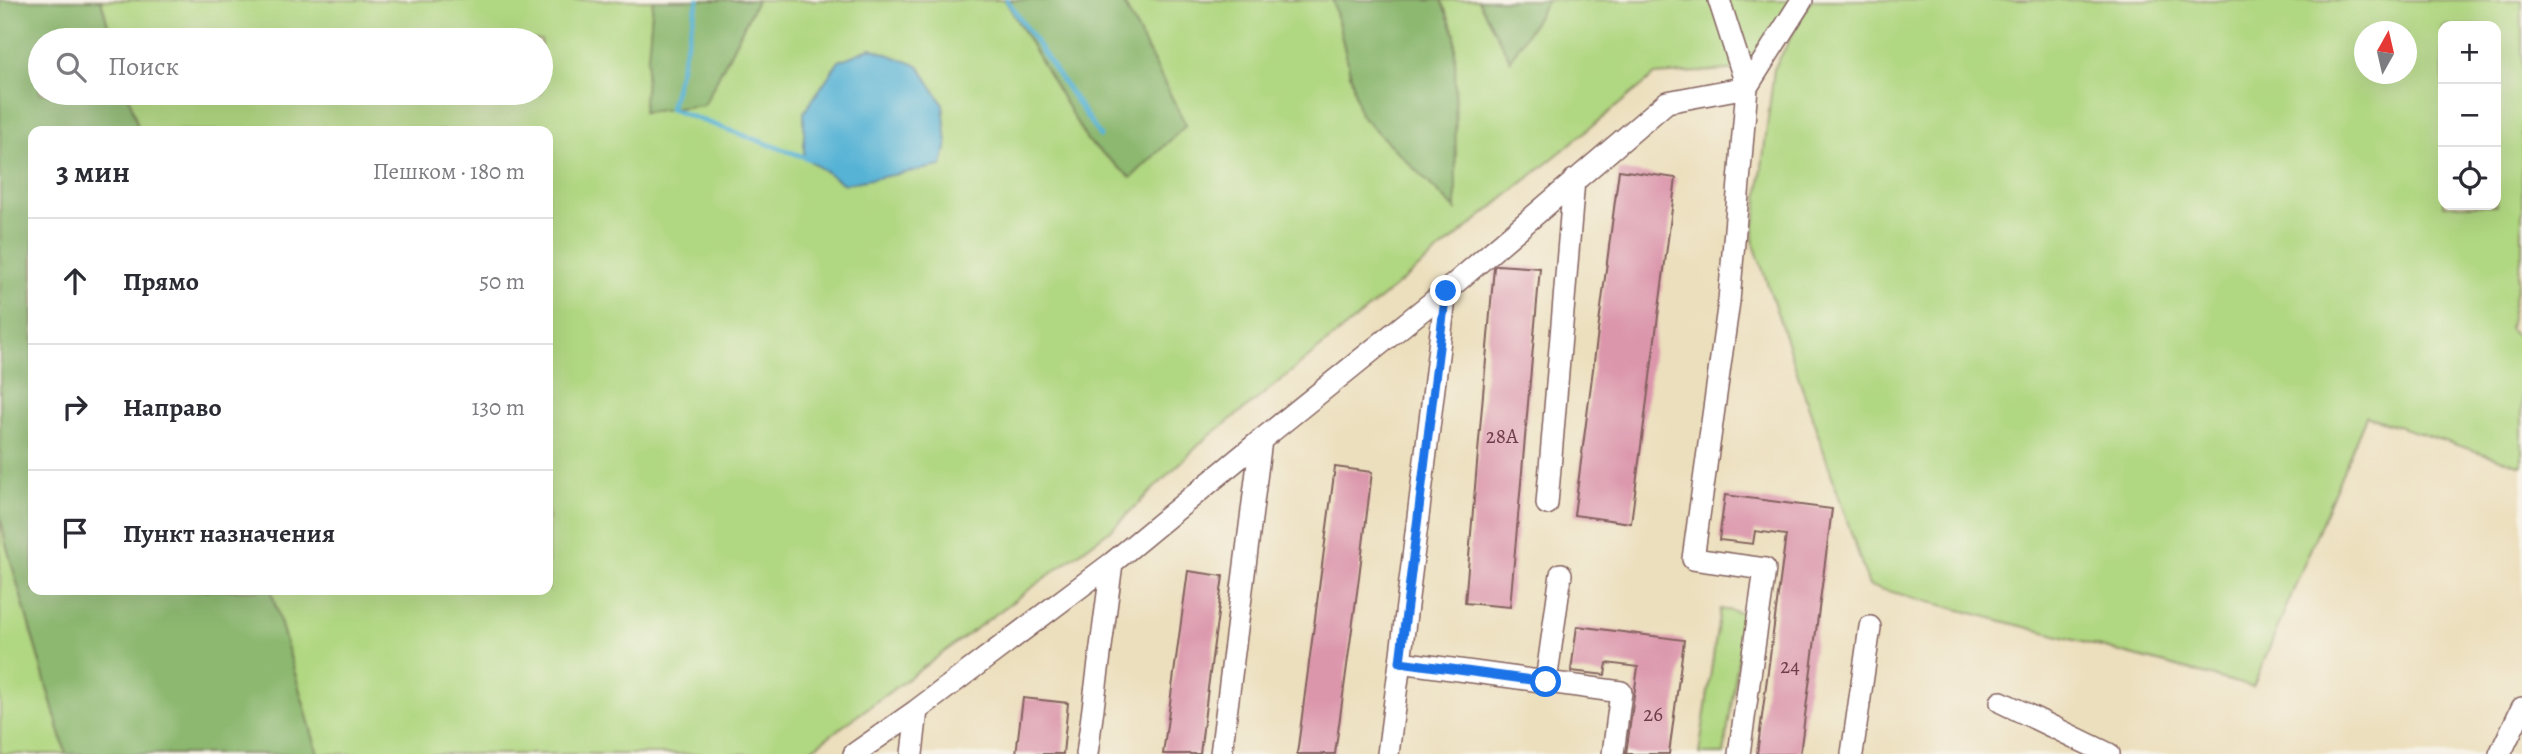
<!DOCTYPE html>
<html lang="ru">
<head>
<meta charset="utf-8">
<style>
	:root { --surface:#fff; --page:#f7f7f7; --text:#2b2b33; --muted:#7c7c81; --line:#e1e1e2 }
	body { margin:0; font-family:Alegreya,serif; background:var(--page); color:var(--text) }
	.controls { position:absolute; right:21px; top:21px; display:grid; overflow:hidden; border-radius:14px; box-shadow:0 7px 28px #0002 }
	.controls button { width:63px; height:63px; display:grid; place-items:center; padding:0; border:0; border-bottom:2px solid var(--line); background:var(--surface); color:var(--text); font:35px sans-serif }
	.compass { position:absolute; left:2354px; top:21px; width:63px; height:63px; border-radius:50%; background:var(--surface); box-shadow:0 7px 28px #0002; rotate:8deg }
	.stop { position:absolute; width:21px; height:21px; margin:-16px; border:5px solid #1a73e8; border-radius:50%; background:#fff }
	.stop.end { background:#1a73e8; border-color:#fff; box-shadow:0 2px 7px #0008 }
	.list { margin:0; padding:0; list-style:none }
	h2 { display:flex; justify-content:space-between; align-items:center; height:91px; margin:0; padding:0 28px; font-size:30px }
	h2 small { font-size:23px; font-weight:400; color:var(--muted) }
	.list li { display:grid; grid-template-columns:46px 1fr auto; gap:21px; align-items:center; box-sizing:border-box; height:126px; padding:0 28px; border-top:2px solid var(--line) }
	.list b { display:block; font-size:26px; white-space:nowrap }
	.list em { font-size:23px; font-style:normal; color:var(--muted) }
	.icon { flex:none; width:38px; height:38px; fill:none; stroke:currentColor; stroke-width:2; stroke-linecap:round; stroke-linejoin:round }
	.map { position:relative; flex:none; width:2522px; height:754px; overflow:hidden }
	.search { position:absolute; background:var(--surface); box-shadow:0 7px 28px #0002; left:28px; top:28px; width:525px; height:77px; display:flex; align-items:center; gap:18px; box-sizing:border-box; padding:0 24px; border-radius:38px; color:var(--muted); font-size:26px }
	.panel { position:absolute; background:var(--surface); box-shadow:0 7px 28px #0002; left:28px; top:126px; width:525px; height:469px; border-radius:14px }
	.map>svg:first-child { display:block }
	.green { fill:#b0d781; stroke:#7d7b56; stroke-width:2; fill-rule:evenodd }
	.forest { fill:#8cb86f; stroke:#6b6c4d; stroke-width:2 }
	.water { fill:#57b3d5; stroke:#506980; stroke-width:2 }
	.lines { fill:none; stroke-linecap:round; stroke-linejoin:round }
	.stream { stroke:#57b3d5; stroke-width:5 }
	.building { fill:#db96ac }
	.minor-casing { stroke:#83625e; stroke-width:24 }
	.minor { stroke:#fff; stroke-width:21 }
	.route { stroke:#1a73e8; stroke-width:9 }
	.labels { text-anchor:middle; stroke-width:5; stroke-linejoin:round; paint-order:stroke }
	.number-label { font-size:21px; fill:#6e3d4b }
</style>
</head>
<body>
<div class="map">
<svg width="2522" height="754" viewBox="0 0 2522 754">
	<rect width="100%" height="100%" fill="#f7f3e8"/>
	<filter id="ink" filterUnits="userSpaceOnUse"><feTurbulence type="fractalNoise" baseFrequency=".0143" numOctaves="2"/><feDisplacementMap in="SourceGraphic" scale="14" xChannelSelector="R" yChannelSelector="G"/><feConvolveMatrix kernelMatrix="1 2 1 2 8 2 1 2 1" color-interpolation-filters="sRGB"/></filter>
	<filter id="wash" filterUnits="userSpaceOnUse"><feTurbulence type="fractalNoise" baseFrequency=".00686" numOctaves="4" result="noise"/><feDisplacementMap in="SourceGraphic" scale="28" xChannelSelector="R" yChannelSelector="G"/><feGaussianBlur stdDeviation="1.57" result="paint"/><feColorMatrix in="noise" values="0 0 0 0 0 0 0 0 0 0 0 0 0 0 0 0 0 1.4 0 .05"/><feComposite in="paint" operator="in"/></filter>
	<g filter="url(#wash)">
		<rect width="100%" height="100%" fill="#ecdfbd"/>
		<path class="green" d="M101 0H653L644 112 704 104 757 0H1005L1087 140 1185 125 1122 0H1333L1360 115 1455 34 1441 0H1478L1510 59 1548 0H1792L1758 68 1655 75 1255 401 1204 440 1113 528 805 754H318L271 590H548V131H139L128 93H541V40H112Z
			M1811 0H2522V255L2509 328 2522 340V466L2366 416 2253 687 1869 586 1753 241 1774 69ZM2443 26H2496V205H2443ZM2364 32H2406V74H2364Z
			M0 514 5 540 66 754H0Z
			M1720 609 1745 613 1724 754H1699Z"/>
		<path class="forest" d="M0 0H101L112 40H40V93H128L139 131H33V590H271L318 754H66L5 540 0 514Z
			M653 0H757L704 105 643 112Z
			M1005 0H1122L1186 125 1131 178 1087 140Z
			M1333 0H1441L1455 34 1456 210 1360 115Z
			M1478 0H1548L1510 60Z"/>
		<path class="water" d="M871 48 919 66 943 104 947 144 942 166 844 184 804 157V112L839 61Z"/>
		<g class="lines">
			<path class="stream" d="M698 0 670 109 810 159
				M1007 0 1100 136"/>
		</g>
		<g id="blocks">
			<path class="building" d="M1619 170 1676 178 1631 523 1574 515Z
				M1497 265 1540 268 1510 607 1465 603 1494 267Z
				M1335 467 1372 472 1358 585 1335 754H1297Z
				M1725 495 1832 509 1800 754H1757L1786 535 1755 531 1753 544 1719 540Z
				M1188 571 1223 576 1208 688 1200 754H1163Z
				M1577 626 1684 640 1669 754H1626L1638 667 1607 663 1605 675 1571 671Z
				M1023 698 1068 703 1063 754H1016Z"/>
		</g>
	</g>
	<g filter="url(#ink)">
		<use href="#blocks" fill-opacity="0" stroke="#83625e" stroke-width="2"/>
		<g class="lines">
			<defs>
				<path id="minor" d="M1719 0 1747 87 1729 301 1693 559 1765 569 1739 754
					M1261 440 1446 291 1667 102 1747 87 1802 0
					M1547 504 1574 180
					M1400 662 1446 291
					M1546 682 1561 574
					M2001 702 2109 754
					M854 754 917 710
					M912 754 917 710 1112 563
					M1087 754 1112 563 1261 440 1221 754
					M1388 754 1400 662 1621 692 1613 754
					M1852 754 1870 627
					M2500 754 2522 708"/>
			</defs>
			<use href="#minor" class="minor-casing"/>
			<use href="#minor" class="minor"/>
		</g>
	</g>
	<g class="lines" filter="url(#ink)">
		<path class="route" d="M1446 291 1400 662 1546 682"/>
	</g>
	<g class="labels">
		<g class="number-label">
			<text x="1502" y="443">28А</text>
			<text x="1790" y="673">24</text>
			<text x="1653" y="721">26</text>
		</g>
	</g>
</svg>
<div class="controls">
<button>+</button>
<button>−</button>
<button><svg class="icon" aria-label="locate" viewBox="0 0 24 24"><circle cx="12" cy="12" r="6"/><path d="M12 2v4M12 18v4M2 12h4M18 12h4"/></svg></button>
</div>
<svg class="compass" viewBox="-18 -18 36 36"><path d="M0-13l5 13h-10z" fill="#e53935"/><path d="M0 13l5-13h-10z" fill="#7c7c81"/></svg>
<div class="stop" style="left:1546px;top:682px"></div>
<div class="stop end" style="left:1446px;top:291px"></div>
<div class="search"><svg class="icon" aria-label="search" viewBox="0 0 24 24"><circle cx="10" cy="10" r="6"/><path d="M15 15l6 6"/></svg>Поиск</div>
<section class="panel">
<h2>3 мин<small>Пешком · 180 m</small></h2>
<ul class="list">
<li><svg class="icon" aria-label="ahead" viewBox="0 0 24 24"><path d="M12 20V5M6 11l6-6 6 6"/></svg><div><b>Прямо</b></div><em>50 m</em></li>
<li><svg class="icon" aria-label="right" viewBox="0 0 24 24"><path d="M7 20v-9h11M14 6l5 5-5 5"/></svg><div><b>Направо</b></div><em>130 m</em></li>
<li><svg class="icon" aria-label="arrive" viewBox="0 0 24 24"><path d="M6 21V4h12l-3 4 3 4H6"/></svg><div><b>Пункт назначения</b></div></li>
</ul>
</section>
</div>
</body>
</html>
